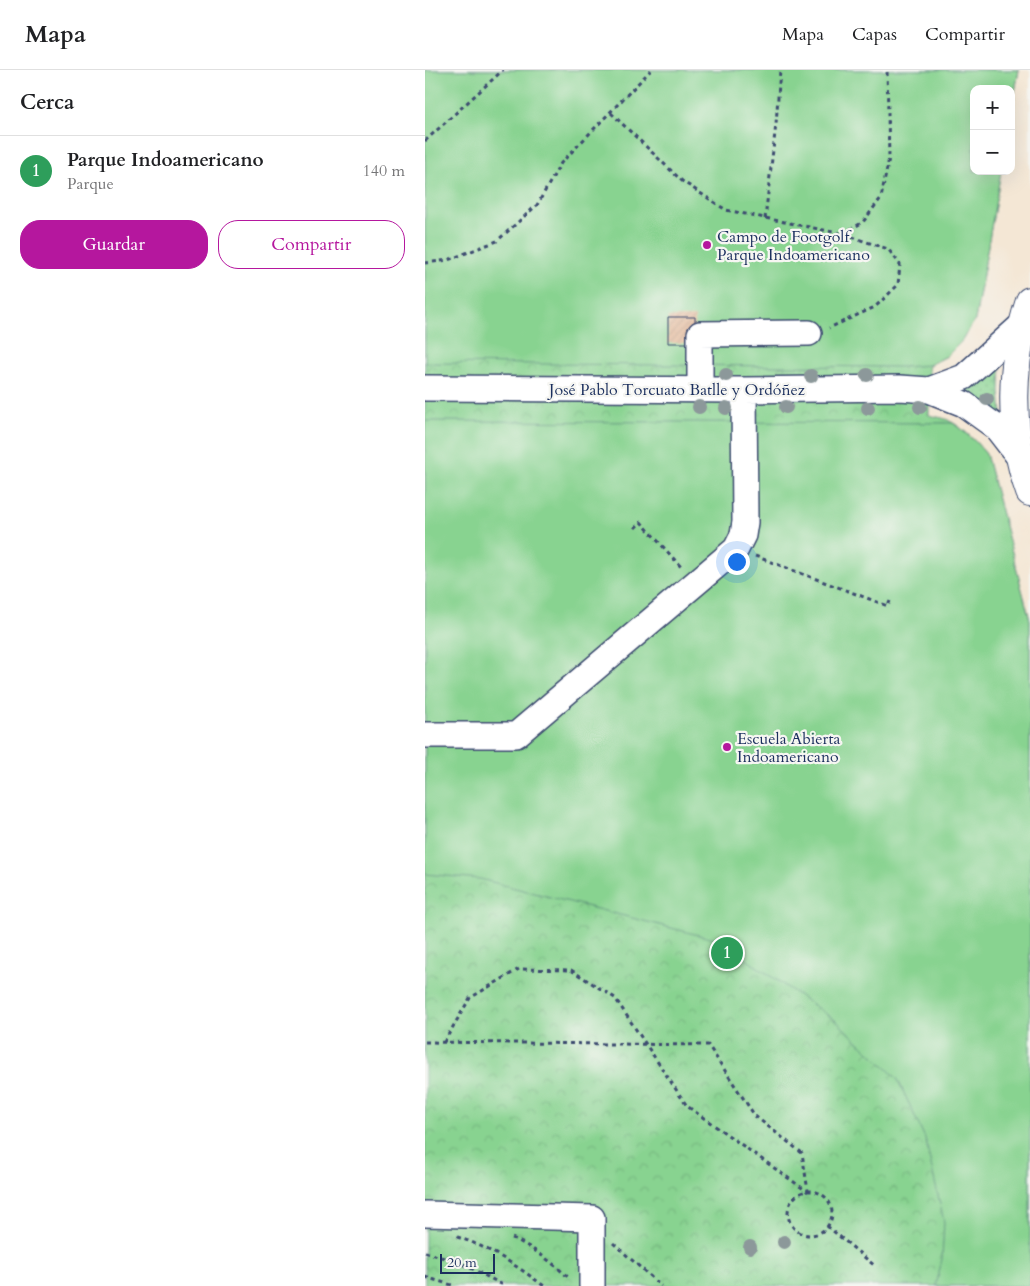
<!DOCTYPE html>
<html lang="es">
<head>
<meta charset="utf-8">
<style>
	:root { --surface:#fff; --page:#f6f6f6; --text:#202124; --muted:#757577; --line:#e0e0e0; --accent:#b5179e }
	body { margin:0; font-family:Cardo,serif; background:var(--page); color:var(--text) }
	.controls { position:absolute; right:15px; top:15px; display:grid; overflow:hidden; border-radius:10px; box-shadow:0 5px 20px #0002 }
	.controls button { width:45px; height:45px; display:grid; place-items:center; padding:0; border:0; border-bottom:1px solid var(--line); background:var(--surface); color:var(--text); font:25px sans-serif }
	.scale { position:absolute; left:15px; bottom:12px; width:55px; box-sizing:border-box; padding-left:5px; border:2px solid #1b2f5e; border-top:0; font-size:14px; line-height:18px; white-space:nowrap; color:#1b2f5e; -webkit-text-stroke:4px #f6f6f2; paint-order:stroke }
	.you { position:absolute; left:311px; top:491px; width:18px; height:18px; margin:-12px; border:4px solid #fff; border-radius:50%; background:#1a73e8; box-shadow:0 0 0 8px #1a73e833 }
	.badge { display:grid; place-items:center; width:32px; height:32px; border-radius:50%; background:var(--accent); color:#fff; font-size:16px; font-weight:700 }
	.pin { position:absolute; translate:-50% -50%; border:2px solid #fff; box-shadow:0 1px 5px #0006 }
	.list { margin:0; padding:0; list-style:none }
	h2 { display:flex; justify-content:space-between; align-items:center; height:65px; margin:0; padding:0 20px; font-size:21px }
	h2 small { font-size:16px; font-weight:400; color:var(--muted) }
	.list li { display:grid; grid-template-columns:32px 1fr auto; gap:15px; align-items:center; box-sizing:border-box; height:70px; padding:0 20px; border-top:1px solid var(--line) }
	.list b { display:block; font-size:19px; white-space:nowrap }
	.list p { margin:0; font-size:16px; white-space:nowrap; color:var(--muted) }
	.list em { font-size:16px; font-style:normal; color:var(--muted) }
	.actions { display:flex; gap:10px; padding:15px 20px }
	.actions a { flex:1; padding:11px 0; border:1px solid var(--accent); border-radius:20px; text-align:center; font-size:18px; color:var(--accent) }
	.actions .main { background:var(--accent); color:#fff }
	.map { position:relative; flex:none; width:605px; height:1216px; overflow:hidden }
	header { display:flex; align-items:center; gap:30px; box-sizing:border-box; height:70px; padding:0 25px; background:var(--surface); border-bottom:1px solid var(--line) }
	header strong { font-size:24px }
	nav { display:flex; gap:28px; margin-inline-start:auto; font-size:18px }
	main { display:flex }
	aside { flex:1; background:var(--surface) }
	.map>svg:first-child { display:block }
	.grass { fill:url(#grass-dots); stroke:#528177 }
	.park { fill:url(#park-crowns); stroke:#528177 }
	.garden { fill:#88d390; stroke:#528177 }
	.building { fill:url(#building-hatch) }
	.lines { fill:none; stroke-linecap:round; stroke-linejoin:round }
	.minor-casing { stroke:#3c4b70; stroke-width:28 }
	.major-casing { stroke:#3c4b70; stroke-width:30 }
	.path { stroke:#3c4b70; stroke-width:3; stroke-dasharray:4 4; stroke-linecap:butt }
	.minor { stroke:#fff; stroke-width:25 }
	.major { stroke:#fff; stroke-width:28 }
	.tree { fill:#8c989a }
	.poi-dot { fill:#b5179e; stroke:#f6f6f2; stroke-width:2 }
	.labels { text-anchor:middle; stroke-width:4.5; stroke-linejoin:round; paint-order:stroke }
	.poi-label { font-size:16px; fill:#1b2f5e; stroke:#f6f6f2; text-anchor:start }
	.street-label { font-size:16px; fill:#1b2f5e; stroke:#f6f6f2 }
</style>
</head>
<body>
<header>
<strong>Mapa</strong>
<nav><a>Mapa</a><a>Capas</a><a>Compartir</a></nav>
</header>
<main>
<aside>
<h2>Cerca<small></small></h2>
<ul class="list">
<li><span class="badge" style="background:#2e9e5b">1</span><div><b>Parque Indoamericano</b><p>Parque</p></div><em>140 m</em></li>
</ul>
<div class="actions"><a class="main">Guardar</a><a>Compartir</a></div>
</aside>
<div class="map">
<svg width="605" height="1216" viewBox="0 0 605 1216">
	<defs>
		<pattern id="grass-dots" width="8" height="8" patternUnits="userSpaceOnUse" patternTransform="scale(1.25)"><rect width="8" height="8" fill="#88d390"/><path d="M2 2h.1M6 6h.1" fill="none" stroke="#75b57f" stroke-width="1.8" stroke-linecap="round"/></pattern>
		<pattern id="park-crowns" width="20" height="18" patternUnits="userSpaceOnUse" patternTransform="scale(1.25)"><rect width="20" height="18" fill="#88d390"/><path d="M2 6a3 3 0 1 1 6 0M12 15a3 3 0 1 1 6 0" fill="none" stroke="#75b57f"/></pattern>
		<pattern id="building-hatch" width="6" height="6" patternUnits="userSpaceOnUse" patternTransform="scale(1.25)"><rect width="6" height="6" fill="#dea279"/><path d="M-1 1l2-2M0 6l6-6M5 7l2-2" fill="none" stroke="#b38466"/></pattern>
	</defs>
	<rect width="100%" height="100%" fill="#f6f6f2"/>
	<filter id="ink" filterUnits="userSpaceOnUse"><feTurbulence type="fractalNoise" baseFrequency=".02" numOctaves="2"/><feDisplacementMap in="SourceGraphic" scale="10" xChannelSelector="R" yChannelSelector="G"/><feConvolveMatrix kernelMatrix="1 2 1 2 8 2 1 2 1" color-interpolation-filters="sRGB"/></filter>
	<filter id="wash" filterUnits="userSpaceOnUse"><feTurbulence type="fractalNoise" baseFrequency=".0096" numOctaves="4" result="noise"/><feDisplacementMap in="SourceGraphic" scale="20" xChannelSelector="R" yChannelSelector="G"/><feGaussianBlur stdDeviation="1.12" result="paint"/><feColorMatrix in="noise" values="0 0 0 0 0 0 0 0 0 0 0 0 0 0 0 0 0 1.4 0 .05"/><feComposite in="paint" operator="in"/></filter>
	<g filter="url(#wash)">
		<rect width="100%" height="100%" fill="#f4e7d5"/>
		<path class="grass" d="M576 288 575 321 578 356 537 327V315Z"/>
		<path class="park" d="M0 0H594L586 43V19H549V101H576L550 250 536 272 522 286 504 295V345C510 347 517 347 523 350 538 357 550 371 561 384L605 550V1216H0Z"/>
		<path class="garden" d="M0 0H594L586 43V19H549V101H576L550 250 536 272 522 286 504 295 477 297 0 293Z
			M0 351 528 353 550 371 561 384 605 550V1216H511L517 1189 519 1152 500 1068 472 1008 410 950 293 870 55 809 0 804Z"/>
		<g id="blocks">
			<path class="building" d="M243 247H270V273H243Z"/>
		</g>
	</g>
	<g filter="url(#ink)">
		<use href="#blocks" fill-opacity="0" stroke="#3c4b70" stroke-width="1"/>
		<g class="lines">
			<defs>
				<path id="minor" d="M0 318 319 320 475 318 504 320 539 334 571 357 595 388
					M275 320V264L384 263
					M504 320 539 307 598 254
					M0 665H91L311 479 318 465 320 452 319 320
					M0 1144 167 1148V1216"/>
				<path id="major" d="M605 231C585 291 583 361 605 422"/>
			</defs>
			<use href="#minor" class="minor-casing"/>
			<use href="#major" class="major-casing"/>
			<path class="path" d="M186 43 257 111 301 140 418 164 463 179 475 194 473 215 450 237 404 258
				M0 71 78 0
				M340 149 351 54 355 0
				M418 164 438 152 456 128 464 88 462 0
				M0 193 23 190 72 171 112 135 136 93 226 0
				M210 458 216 452 257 498
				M330 486 463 536 465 531
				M0 972 283 975 330 1046 377 1083 383 1121
				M19 972 45 928 94 899 146 900 190 928 262 1036 383 1122
				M363 1143a22 22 0 1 1 44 0a22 22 0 1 1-44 0Z
				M402 1156 450 1196
				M32 1167C64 1177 92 1196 119 1216
				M87 1168C109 1178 127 1192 145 1209
				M188 1173 236 1216
				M0 1182 38 1194 80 1216
				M0 1207 30 1216"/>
			<use href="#minor" class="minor"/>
			<use href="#major" class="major"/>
		</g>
		<g class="tree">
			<circle cx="301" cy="305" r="7"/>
			<circle cx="442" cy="305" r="7"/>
			<circle cx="386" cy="306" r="7"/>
			<circle cx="562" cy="329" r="7"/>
			<circle cx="274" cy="337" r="7"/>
			<circle cx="361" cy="337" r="7"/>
			<circle cx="495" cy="337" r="7"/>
			<circle cx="301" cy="338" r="7"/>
			<circle cx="443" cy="338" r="7"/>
			<circle cx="359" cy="1172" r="7"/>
			<circle cx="325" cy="1177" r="7"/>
		</g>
	</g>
	<g class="poi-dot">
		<circle cx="282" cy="175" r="5"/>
		<circle cx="302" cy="677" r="5"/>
	</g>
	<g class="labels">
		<g class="poi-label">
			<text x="292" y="172">Campo de Footgolf<tspan x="292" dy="18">Parque Indoamericano</tspan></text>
			<text x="312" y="674">Escuela Abierta<tspan x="312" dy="18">Indoamericano</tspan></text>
		</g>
		<g class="street-label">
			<text x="252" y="325">José Pablo Torcuato Batlle y Ordóñez</text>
		</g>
	</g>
</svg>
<div class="controls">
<button>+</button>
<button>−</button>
</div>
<div class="scale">20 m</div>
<div class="you"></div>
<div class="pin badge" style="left:302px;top:883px;background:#2e9e5b">1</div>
</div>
</main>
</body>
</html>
